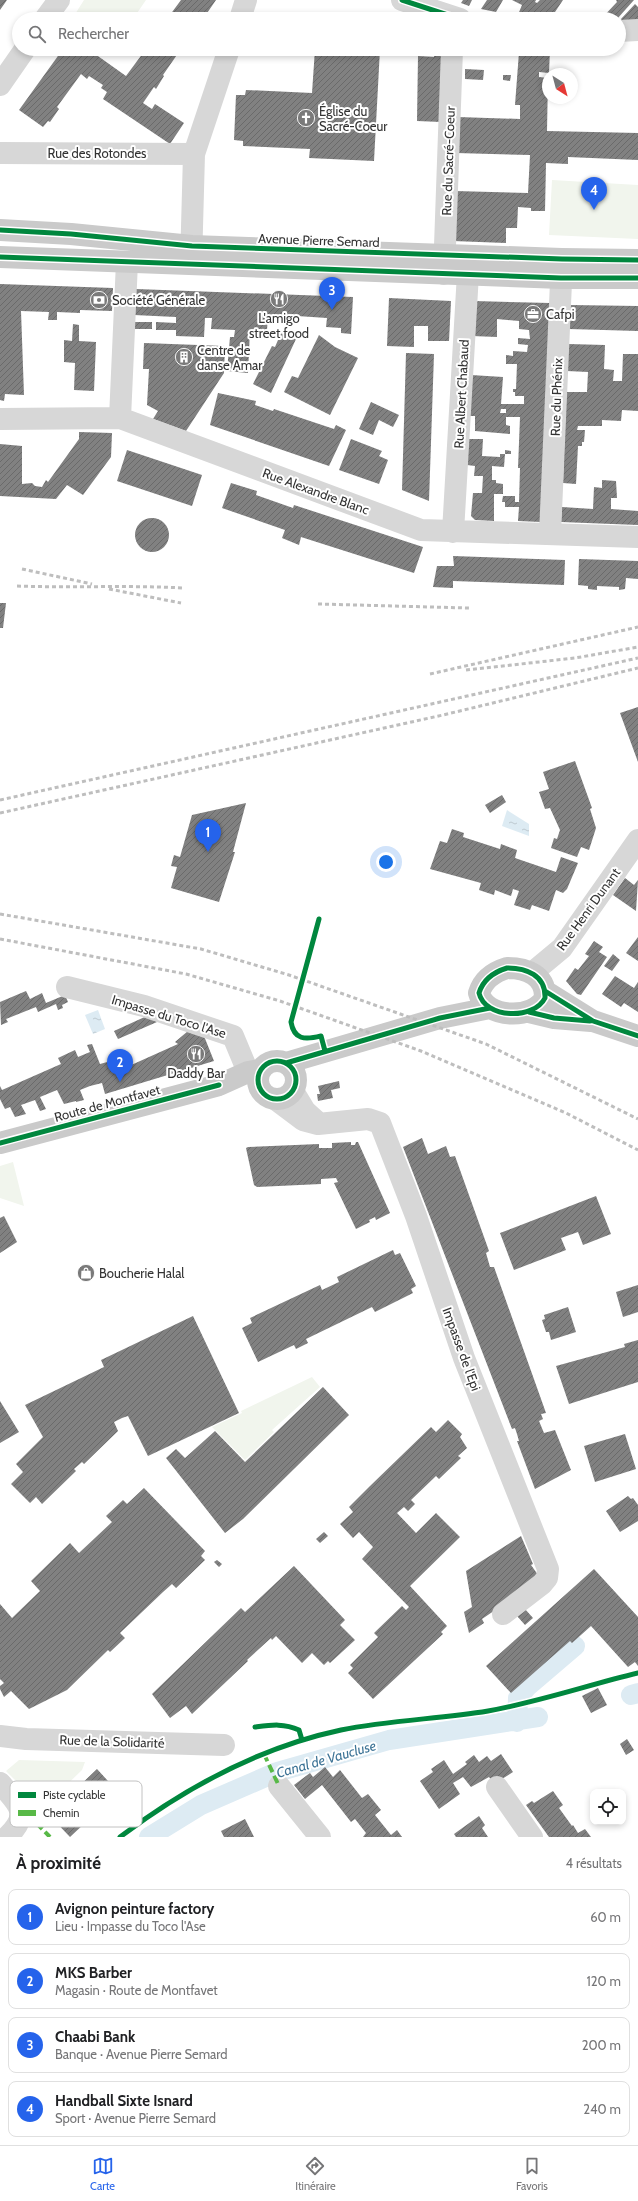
<!DOCTYPE html>
<html lang="fr">
<head>
<meta charset="utf-8">
<style>
	:root { --surface:#fff; --page:#f6f6f6; --text:#202124; --muted:#757577; --line:#e0e0e0; --accent:#2563eb }
	body { margin:0; font-family:Cabin,sans-serif; background:var(--page); color:var(--text) }
	.controls { position:absolute; right:12px; bottom:12px; display:grid; overflow:hidden; border-radius:8px; box-shadow:0 2px 6px #0003 }
	.controls button { width:36px; height:36px; display:grid; place-items:center; padding:0; border:0; border-bottom:1px solid var(--line); background:var(--surface); color:var(--text); font:20px sans-serif }
	.compass { position:absolute; left:542px; top:68px; width:36px; height:36px; border-radius:50%; background:var(--surface); box-shadow:0 2px 6px #0003; rotate:144deg }
	.you { position:absolute; left:386px; top:862px; width:14px; height:14px; margin:-10px; border:3px solid #fff; border-radius:50%; background:#1a73e8; box-shadow:0 0 0 6px #1a73e833 }
	.badge { display:grid; place-items:center; width:26px; height:26px; border-radius:50%; background:var(--accent); color:#fff; font-size:13px; font-weight:700 }
	.pin { position:absolute; translate:-50% -33px; filter:drop-shadow(0 1px 2px #0008) }
	.pin::after { content:''; position:absolute; top:21px; width:14px; height:12px; background:inherit; clip-path:polygon(0 0,100% 0,50% 100%) }
	.list { margin:0; padding:0; list-style:none }
	h2 { display:flex; justify-content:space-between; align-items:center; height:52px; margin:0; padding:0 16px; font-size:17px }
	h2 small { font-size:13px; font-weight:400; color:var(--muted) }
	.list li { display:grid; grid-template-columns:26px 1fr auto; gap:12px; align-items:center; box-sizing:border-box; height:56px; margin:0 8px 8px; padding:0 8px; border:1px solid var(--line); border-radius:8px }
	.list b { display:block; font-size:15px; white-space:nowrap }
	.list p { margin:0; font-size:13px; white-space:nowrap; color:var(--muted) }
	.list em { font-size:13px; font-style:normal; color:var(--muted) }
	.icon { flex:none; width:22px; height:22px; fill:none; stroke:currentColor; stroke-width:2; stroke-linecap:round; stroke-linejoin:round }
	.map { position:relative; flex:none; width:638px; height:1837px; overflow:hidden }
	.search { position:absolute; background:var(--surface); box-shadow:0 2px 6px #0003; left:12px; right:12px; top:12px; height:44px; display:flex; align-items:center; gap:10px; box-sizing:border-box; padding:0 14px; border-radius:22px; color:var(--muted); font-size:15px }
	.sheet { height:308px; background:var(--surface) }
	nav { display:flex; justify-content:space-around; align-items:center; box-sizing:border-box; height:56px; border-top:1px solid var(--line); background:var(--surface); font-size:11px; color:var(--muted) }
	nav a { display:grid; justify-items:center; gap:2px }
	nav .on { color:var(--accent) }
	.map>svg:first-child { display:block }
	.grass { fill:#f1f5ed }
	.water { fill:url(#water-ripples) }
	.lines { fill:none; stroke-linecap:round; stroke-linejoin:round }
	.canal { stroke:#ddebf3; stroke-width:20 }
	.building { fill:url(#building-hatch); fill-rule:evenodd }
	.minor { stroke:#d7d7d7; stroke-width:22 }
	.major { stroke:#cacaca; stroke-width:22 }
	.rail { stroke:#bebebe; stroke-width:3; stroke-dasharray:4 3; stroke-linecap:butt }
	.quiet { stroke:#58b947; stroke-width:4; stroke-dasharray:8 4; stroke-linecap:butt }
	.cycleway-casing { stroke:#fff; stroke-width:8 }
	.cycleway { stroke:#00873e; stroke-width:5 }
	.labels { text-anchor:middle; stroke-width:4; stroke-linejoin:round; paint-order:stroke }
	.poi-label { font-size:13px; fill:#333; stroke:#fff; text-anchor:start }
	.street-label { font-size:13px; fill:#333; stroke:#fff }
	.water-label { font-size:14px; font-style:italic; fill:#3f7597; stroke:#fff }
	.key { fill:#fff; stroke:#c2c2c2; stroke-width:1 }
	.key-label { font-size:11px; fill:#333 }
</style>
</head>
<body>
<div class="map">
<svg width="638" height="1837" viewBox="0 0 638 1837">
	<defs>
		<pattern id="water-ripples" width="26" height="14" patternUnits="userSpaceOnUse"><rect width="26" height="14" fill="#ddebf3"/><path d="M2 4q2-2 4 0t4 0M15 11q2-2 4 0t4 0" fill="none" stroke="#becad1"/></pattern>
		<pattern id="building-hatch" width="6" height="6" patternUnits="userSpaceOnUse"><rect width="6" height="6" fill="#818181"/><path d="M-1 1l2-2M0 6l6-6M5 7l2-2" fill="none" stroke="#6a6a6a"/></pattern>
	</defs>
	<rect width="100%" height="100%" fill="#fff"/>
	<path class="grass" d="M84 0H146L133 19H72Z
		M552 180 638 185V239L549 235Z
		M13 1162 24 1206 0 1198V1166Z
		M312 1377 320 1387 272 1430 274 1432 245 1460 212 1427 242 1413 241 1411Z
		M19 1760 85 1762 82 1770 48 1803H38L6 1771Z"/>
	<path class="water" d="M507 810 529 824V836L502 826Z
		M98 1010 105 1029 93 1034 85 1015Z"/>
	<g class="lines">
		<path class="canal" d="M631 1695 638 1693
			M517 1722 518 1698 527 1687 575 1646
			M149 1837 201 1805 277 1772 389 1740 538 1717"/>
	</g>
	<path class="building" d="M0 0H7L0 10Z
		M181 0H216L203 19H167Z
		M463 0H472L469 6 461 3Z
		M487 0H503L496 12 481 9Z
		M512 0H536L535 2 537 3 540 0H563L551 18 528 13 525 18 517 17 522 5Z
		M616 0H634L617 19H601L617 2Z
		M635 4 638 7V20L622 21 621 19Z
		M63 49H88L126 76 146 49H181L163 75 164 76 156 89 154 87 143 103 152 109 155 104 184 123 170 144 103 99 107 92 101 88 103 85 89 76 87 79 81 74 57 107 59 109 50 122 48 121 43 127 19 110Z
		M315 49H380L374 161 309 158 310 149 243 146V141L234 140 236 95H245L246 90 312 93Z
		M541 49H550L549 73 539 72V77L548 78 547 131 638 133V160L568 157V164L546 163 545 211H531V208L518 207 517 228H506V243L453 241 455 191 528 193 530 155 456 153 458 117 520 119V105H515L519 52 541 53Z
		M434 54H443L441 122 417 121 418 56 434 57Z
		M465 69 484 70 483 80 465 79Z
		M503 75H511L510 81 503 80Z
		M0 284 113 288 112 311 80 310V313L57 312V320H48L49 312 21 311 24 395 5 394 4 401 0 400Z
		M136 289 353 297 351 334 341 333V328L326 327 327 318 297 316V324H287L288 317 268 315 267 330H250L248 373 227 371 230 337H234L235 330 211 329 212 318H205L204 337 176 336V330H156V322L176 323V317L134 315Z
		M389 298 451 301 449 341H428V326H414V347L387 346Z
		M474 301 550 303 541 522 518 521 519 507H505V502H502L503 496H515V502H519L520 468H518L520 417H506V425L510 426V434L475 431V416H469L471 375 503 377 501 404H524V396H515V392H513V389H516L517 364H506V355L513 356V351L527 352 528 345 518 344V338L530 339 529 330 519 329V321L497 319V337L472 336ZM501 409H506V413H500Z
		M570 305 638 306V331L569 329Z
		M134 322H152V329H133Z
		M73 324 79 325V341L96 342 94 391 74 390 75 363 64 362V340L72 341Z
		M281 333 296 339 271 393 253 384 272 346 275 347Z
		M319 335 335 347 358 358 330 415 284 392 292 376 298 378Z
		M144 343 225 346 224 373 186 431 153 419 158 411 147 405 149 369H143Z
		M568 344 605 345 604 369 614 370 613 381H622L623 354H638V411L622 410 621 421 602 420V426H578L577 430H585L584 442H582V446H578L576 484 563 483 566 392H587L588 372 567 371Z
		M406 353 434 354 429 501 402 490Z
		M218 393 256 401 255 405 273 411 274 409 334 429 336 425 346 430 329 466 210 425Z
		M371 402 399 415 393 427 379 420 373 435 359 429Z
		M79 432 112 433 111 457 83 495 67 485 56 499 0 496V444L22 446V484L32 483 35 486 42 487 46 480 48 482 79 439Z
		M351 439 382 451 379 456 388 460 379 484 339 470Z
		M468 439H483L482 456 500 457V454H505L504 467 492 466V480H496V483L503 484V494H494V521L475 520 471 516 473 493H482L483 476H474L475 466 467 465Z
		M127 450 202 475 192 506 117 481Z
		M505 450 511 451V454H505Z
		M602 480 616 481 617 498H611V509L638 511V525L561 522 562 507 593 509 594 487 602 488Z
		M231 483 257 491 256 495 293 508 294 505 423 547 414 573 301 537 299 545 282 538 285 530 222 508Z
		M135 535a17 17 0 1 1 34 0a17 17 0 1 1-34 0Z
		M453 556 565 560 564 585 453 581V588L433 587 437 566H454Z
		M579 559 638 561V579L626 578 625 589 619 590V587L597 586V590L588 589V586L578 585Z
		M0 603H6L3 628H0Z
		M638 707V762L620 713Z
		M575 761 592 808 590 809 596 828 589 850 581 847 577 857 551 848 554 838 557 839 560 830 550 808 545 809 539 792 549 789 543 772Z
		M502 795 506 802 490 813 485 805Z
		M246 803 233 852H235L219 902 171 888 177 867 171 866 174 855 180 857 192 815Z
		M452 829 464 833 463 837 500 849 501 844 517 850 515 858 556 872 561 857 578 863 567 889 563 893 556 890 549 911 532 905 530 910 514 905 519 891 513 889 511 896 495 890 494 895 479 890 481 883 430 869 440 841 447 843Z
		M625 878 634 885 638 880 636 911 613 895Z
		M638 937V961L626 953Z
		M594 941 603 947 599 952 607 957 581 995 577 994 566 981 575 968 578 970 589 956 585 954Z
		M613 954 620 960 612 971 604 966Z
		M615 976 634 988 638 982V1012L624 1003 621 1007 602 994Z
		M26 991 30 999 42 993 46 1003 65 995 68 1002 62 1005 63 1008 58 1010 56 1004 38 1012 36 1007 6 1019 8 1022 1 1025 0 1002Z
		M149 1015 157 1022 118 1039 114 1031Z
		M194 1026 204 1036 214 1061 105 1094 102 1083 90 1086 80 1090 84 1100 76 1102V1101L64 1104 57 1090 40 1097 46 1109 40 1111 35 1100 21 1105 26 1114 15 1117 10 1107 5 1109 0 1099V1086L2 1090 61 1064 58 1058 75 1050 78 1057 90 1052 87 1045 92 1044 100 1064 125 1057 129 1066 178 1044 175 1042Z
		M339 1081 340 1088 331 1090 333 1098 318 1101 317 1094H320L318 1086Z
		M422 1138 428 1154 446 1146 450 1157 455 1156 489 1251 486 1253 490 1267H494L546 1413 541 1414 543 1419 539 1421 544 1433 555 1430 571 1470 535 1489 517 1441H519L517 1434 515 1428 512 1429 403 1147Z
		M351 1142V1145H355L356 1142H358L390 1213 376 1220 375 1217 369 1220 370 1222 356 1229 334 1183 338 1182 336 1178 321 1179V1184L257 1187 254 1185 246 1148 248 1147 319 1144V1148H332V1143Z
		M596 1196 611 1234 583 1245 578 1232 561 1238 566 1250 514 1270 500 1233Z
		M4 1216 17 1242 0 1253V1218Z
		M393 1250 395 1255 400 1253 416 1286 411 1289 413 1293 375 1312 372 1307 306 1339 308 1343 296 1349 294 1345 258 1362 242 1328 252 1323 250 1318 320 1285 322 1290 339 1282 337 1277Z
		M638 1285V1312L623 1317 616 1292Z
		M568 1307 576 1332 551 1340 549 1332H546L542 1320 545 1319 544 1315Z
		M193 1316 239 1413 148 1456 128 1416 122 1418 114 1422 118 1431 84 1464 82 1462 74 1469 76 1471 42 1504 36 1497 30 1503 11 1484 23 1472 16 1464 43 1437 25 1405 104 1367 101 1360Z
		M638 1340V1382L569 1404 556 1366 625 1347 624 1344Z
		M323 1387 349 1415 243 1519 225 1533 166 1458 176 1449 185 1458 215 1431 245 1462Z
		M0 1401 19 1432 0 1443Z
		M448 1420 462 1434 460 1437 467 1448 458 1456 461 1458 439 1479 436 1476 411 1500 415 1504 408 1511 404 1507 397 1513 416 1533 436 1513 460 1537 410 1586 447 1626 441 1632 443 1634 373 1699 348 1673 353 1668 350 1665 378 1637 374 1633 402 1606 406 1610 409 1607 362 1559 373 1547 359 1532 353 1538 340 1524 353 1512 349 1507 370 1486 431 1427 436 1432Z
		M625 1434 636 1469 595 1482 584 1446Z
		M144 1488 205 1551 201 1556 205 1560 176 1588 172 1584 163 1592 120 1633 125 1638 110 1652 108 1650 67 1690 29 1709 11 1691 4 1697 0 1689V1686L4 1683 0 1679V1604L12 1618 40 1591 31 1581 70 1543 79 1553 112 1522 106 1516 123 1500 127 1504Z
		M628 1496 631 1499 633 1498 638 1505V1521L620 1532 606 1511Z
		M324 1532 328 1536 320 1543 316 1539Z
		M521 1536 533 1564 531 1565 541 1579 482 1619 484 1623 469 1633 464 1612 472 1607 466 1571Z
		M217 1560 222 1564 219 1567 214 1562Z
		M294 1566 345 1620 340 1625 355 1640 330 1663 328 1661 324 1665 312 1653 302 1663 276 1636 272 1640 271 1638 247 1660 248 1661 192 1714 186 1706 170 1718 152 1694 241 1608 245 1612Z
		M594 1569 638 1617V1666L635 1662 628 1667 591 1626 572 1643 570 1641 511 1693 486 1666Z
		M525 1609 533 1618 525 1625 517 1616Z
		M598 1688 607 1705 591 1713 582 1696Z
		M627 1739 634 1750 626 1755 620 1744Z
		M501 1754 513 1772 494 1784 489 1777 471 1787 463 1777 453 1783 460 1794 439 1809 420 1781 433 1772 431 1769 444 1760 453 1774 467 1764 465 1762 474 1755 479 1762 487 1756 491 1761Z
		M325 1767 333 1777 340 1770 362 1798 368 1794 381 1810 375 1815 391 1835 397 1830 402 1837H363L366 1833 355 1819 351 1822 322 1785 305 1799 294 1785 310 1773 313 1777Z
		M97 1769 118 1792 70 1837 49 1815Z
		M553 1791 563 1805 559 1808 572 1826 573 1825 578 1833 585 1829 591 1837H549L526 1805 532 1801 534 1803Z
		M479 1816 485 1825 482 1828 488 1837H456L454 1834Z
		M245 1819 254 1837H224L221 1831Z"/>
	<g class="lines">
		<path class="minor" d="M402 0 460 19
			M45 19 59 0
			M240 19 246 0
			M619 31 638 30
			M0 85 25 49
			M0 153 194 154
			M191 264 194 154 229 49
			M444 274 452 49
			M120 418 127 262
			M0 419 120 418 421 530 638 537
			M453 532 469 256
			M550 534 562 259
			M532 973 562 948 638 840
			M67 987 144 1006 233 1036 248 1072
			M293 1091 305 1111 315 1120
			M275 1099 303 1120 318 1124 368 1119 380 1123 416 1216 464 1358 548 1569 547 1578 542 1584 503 1614
			M0 1736 26 1739 224 1745
			M0 1783C18 1804 32 1813 7 1837
			M279 1786 320 1837
			M497 1787 532 1837"/>
		<path class="major" d="M0 230 71 234 192 246 562 259 638 260
			M0 257 561 278H638
			M507 968C526 968 546 975 545 998 534 1020 485 1019 479 993 483 980 494 972 507 968Z
			M545 991 593 1021 638 1036
			M529 1012 554 1018 591 1021
			M258 1080a19 19 0 1 1 38 0a19 19 0 1 1-38 0Z
			M286 1063 440 1018 490 1008
			M0 1143 219 1085 248 1072 260 1070"/>
		<path class="rail" d="M22 569 92 584
			M17 586C72 588 127 585 183 588
			M109 589 181 603
			M318 604 469 608
			M466 670 575 658 638 647
			M430 674 638 627
			M0 800 638 658
			M0 813 443 715 638 668
			M0 914 201 949 289 975 486 1044 638 1119
			M0 939 186 974 280 1001 421 1051 566 1113 638 1150"/>
		<path class="quiet" d="M264 1754 279 1786
			M20 1806 50 1837"/>
		<defs>
			<path id="cycleway" d="M402 0 460 19
				M0 230 71 234 192 246 562 259 638 260
				M0 257 561 278H638
				M319 919 291 1022C294 1040 305 1040 321 1036L325 1051
				M507 968C526 968 546 975 545 998 534 1020 485 1019 479 993 483 980 494 972 507 968Z
				M545 991 593 1021 638 1036
				M529 1012 554 1018 590 1021
				M258 1080a19 19 0 1 1 38 0a19 19 0 1 1-38 0Z
				M286 1063 440 1018 490 1008
				M0 1143 219 1085
				M255 1727C271 1725 284 1723 299 1730L302 1740
				M120 1837C185 1788 261 1747 341 1730 390 1720 440 1719 488 1711 539 1702 588 1685 638 1673"/>
		</defs>
		<use href="#cycleway" class="cycleway-casing"/>
		<use href="#cycleway" class="cycleway"/>
	</g>
	<defs>
		<symbol id="church-disc" viewBox="-11 -11 22 22"><circle r="9.5" fill="#7a7a7a" stroke="#fff"/><path d="M-1.2-6h2.4v3.5h3.3v2.4h-3.3V6h-2.4V-.1h-3.3v-2.4h3.3Z" fill="#fff"/></symbol>
		<symbol id="restaurant-disc" viewBox="-11 -11 22 22"><circle r="9.5" fill="#7a7a7a" stroke="#fff"/><path d="M-5-6h1v4h1v-4h1v4h1v-4h1v5L-1.5 .5V6h-2V.5L-5-1ZM5-6V6H3V1.5H1.5Q1.5-4 5-6Z" fill="#fff"/></symbol>
		<symbol id="bank-disc" viewBox="-11 -11 22 22"><circle r="9.5" fill="#7a7a7a" stroke="#fff"/><path d="M-6-4H6V4H-6ZM0-2.3a2.3 2.3 0 1 0 0 4.6a2.3 2.3 0 1 0 0-4.6Z" fill="#fff"/></symbol>
		<symbol id="office-disc" viewBox="-11 -11 22 22"><circle r="9.5" fill="#7a7a7a" stroke="#fff"/><path d="M-6-3h4V-5.5h4V-3h4V5H-6ZM-1-4.5V-3h2v-1.5ZM-6 0V1H6V0Z" fill="#fff"/></symbol>
		<symbol id="building-disc" viewBox="-11 -11 22 22"><circle r="9.5" fill="#7a7a7a" stroke="#fff"/><path d="M-4-6H4V6H1V3H-1V6H-4ZM-2.5-4.3h1.7v1.8h-1.7ZM.8-4.3h1.7v1.8H.8ZM-2.5-1h1.7V.8h-1.7ZM.8-1h1.7V.8H.8Z" fill="#fff"/></symbol>
		<symbol id="shop-disc" viewBox="-11 -11 22 22"><circle r="9.5" fill="#7a7a7a" stroke="#fff"/><path d="M-5-2.5h2.3a2.7 3.5 0 0 1 5.4 0H5L5.5 6h-11ZM-1.5-2.5h3a1.5 2.3 0 0 0-3 0Z" fill="#fff"/></symbol>
	</defs>
	<g fill-rule="evenodd">
		<use href="#church-disc" x="296" y="108" width="20" height="20"/>
		<use href="#restaurant-disc" x="269" y="289" width="20" height="20"/>
		<use href="#bank-disc" x="89" y="290" width="20" height="20"/>
		<use href="#office-disc" x="523" y="304" width="20" height="20"/>
		<use href="#building-disc" x="174" y="347" width="20" height="20"/>
		<use href="#restaurant-disc" x="186" y="1044" width="20" height="20"/>
		<use href="#shop-disc" x="76" y="1263" width="20" height="20"/>
	</g>
	<g class="labels">
		<g class="poi-label">
			<text x="319" y="116">Église du<tspan x="319" dy="15">Sacré-Coeur</tspan></text>
			<text x="112" y="305">Société Générale</text>
			<text x="546" y="319">Cafpi</text>
			<text x="279" y="323" text-anchor="middle">L'amigo<tspan x="279" dy="15">street food</tspan></text>
			<text x="197" y="355">Centre de<tspan x="197" dy="15">danse Amar</tspan></text>
			<text x="196" y="1078" text-anchor="middle">Daddy Bar</text>
			<text x="99" y="1278">Boucherie Halal</text>
		</g>
		<g class="street-label">
			<text x="97" y="158">Rue des Rotondes</text>
			<text transform="translate(448 161) rotate(-88)" y="5">Rue du Sacré-Coeur</text>
			<text transform="translate(319 240) rotate(2)" y="5">Avenue Pierre Semard</text>
			<text transform="translate(461 394) rotate(-87)" y="5">Rue Albert Chabaud</text>
			<text transform="translate(556 397) rotate(-88)" y="5">Rue du Phénix</text>
			<text transform="translate(316 491) rotate(20)" y="5">Rue Alexandre Blanc</text>
			<text transform="translate(588 909) rotate(-54)" y="5">Rue Henri Dunant</text>
			<text transform="translate(169 1016) rotate(17)" y="5">Impasse du Toco l'Ase</text>
			<text transform="translate(107 1103) rotate(-15)" y="5">Route de Montfavet</text>
			<text transform="translate(462 1349) rotate(70)" y="5">Impasse de l'Epi</text>
			<text transform="translate(112 1741) rotate(2)" y="5">Rue de la Solidarité</text>
		</g>
		<g class="water-label">
			<text transform="translate(326 1759) rotate(-16)" y="5">Canal de Vaucluse</text>
		</g>
	</g>
	<rect x="10" y="1781" width="132" height="46" rx="6" class="key"/>
	<rect x="18" y="1792" width="18" height="6" fill="#00873e"/>
	<rect x="18" y="1810" width="18" height="6" fill="#58b947"/>
	<g class="key-label">
		<text x="43" y="1799">Piste cyclable</text>
		<text x="43" y="1817">Chemin</text>
	</g>
</svg>
<div class="controls">
<button><svg class="icon" aria-label="locate" viewBox="0 0 24 24"><circle cx="12" cy="12" r="6"/><path d="M12 2v4M12 18v4M2 12h4M18 12h4"/></svg></button>
</div>
<svg class="compass" viewBox="-18 -18 36 36"><path d="M0-13l5 13h-10z" fill="#e53935"/><path d="M0 13l5-13h-10z" fill="#757577"/></svg>
<div class="you"></div>
<div class="pin badge" style="left:208px;top:852px">1</div>
<div class="pin badge" style="left:120px;top:1082px">2</div>
<div class="pin badge" style="left:332px;top:310px">3</div>
<div class="pin badge" style="left:594px;top:210px">4</div>
<div class="search"><svg class="icon" aria-label="search" viewBox="0 0 24 24"><circle cx="10" cy="10" r="6"/><path d="M15 15l6 6"/></svg>Rechercher</div>
</div>
<section class="sheet">
<h2>À proximité<small>4 résultats</small></h2>
<ul class="list">
<li><span class="badge">1</span><div><b>Avignon peinture factory</b><p>Lieu · Impasse du Toco l'Ase</p></div><em>60 m</em></li>
<li><span class="badge">2</span><div><b>MKS Barber</b><p>Magasin · Route de Montfavet</p></div><em>120 m</em></li>
<li><span class="badge">3</span><div><b>Chaabi Bank</b><p>Banque · Avenue Pierre Semard</p></div><em>200 m</em></li>
<li><span class="badge">4</span><div><b>Handball Sixte Isnard</b><p>Sport · Avenue Pierre Semard</p></div><em>240 m</em></li>
</ul>
</section>
<nav>
<a class="on"><svg class="icon" aria-label="map" viewBox="0 0 24 24"><path d="M3 6l6-2 6 2 6-2v14l-6 2-6-2-6 2zM9 4v14M15 6v14"/></svg>Carte</a>
<a><svg class="icon" aria-label="directions" viewBox="0 0 24 24"><path d="M12 3l9 9-9 9-9-9zM9 14v-3h6M13 9l2 2-2 2"/></svg>Itinéraire</a>
<a><svg class="icon" aria-label="saved" viewBox="0 0 24 24"><path d="M7 4h10v16l-5-4-5 4z"/></svg>Favoris</a>
</nav>
</body>
</html>
